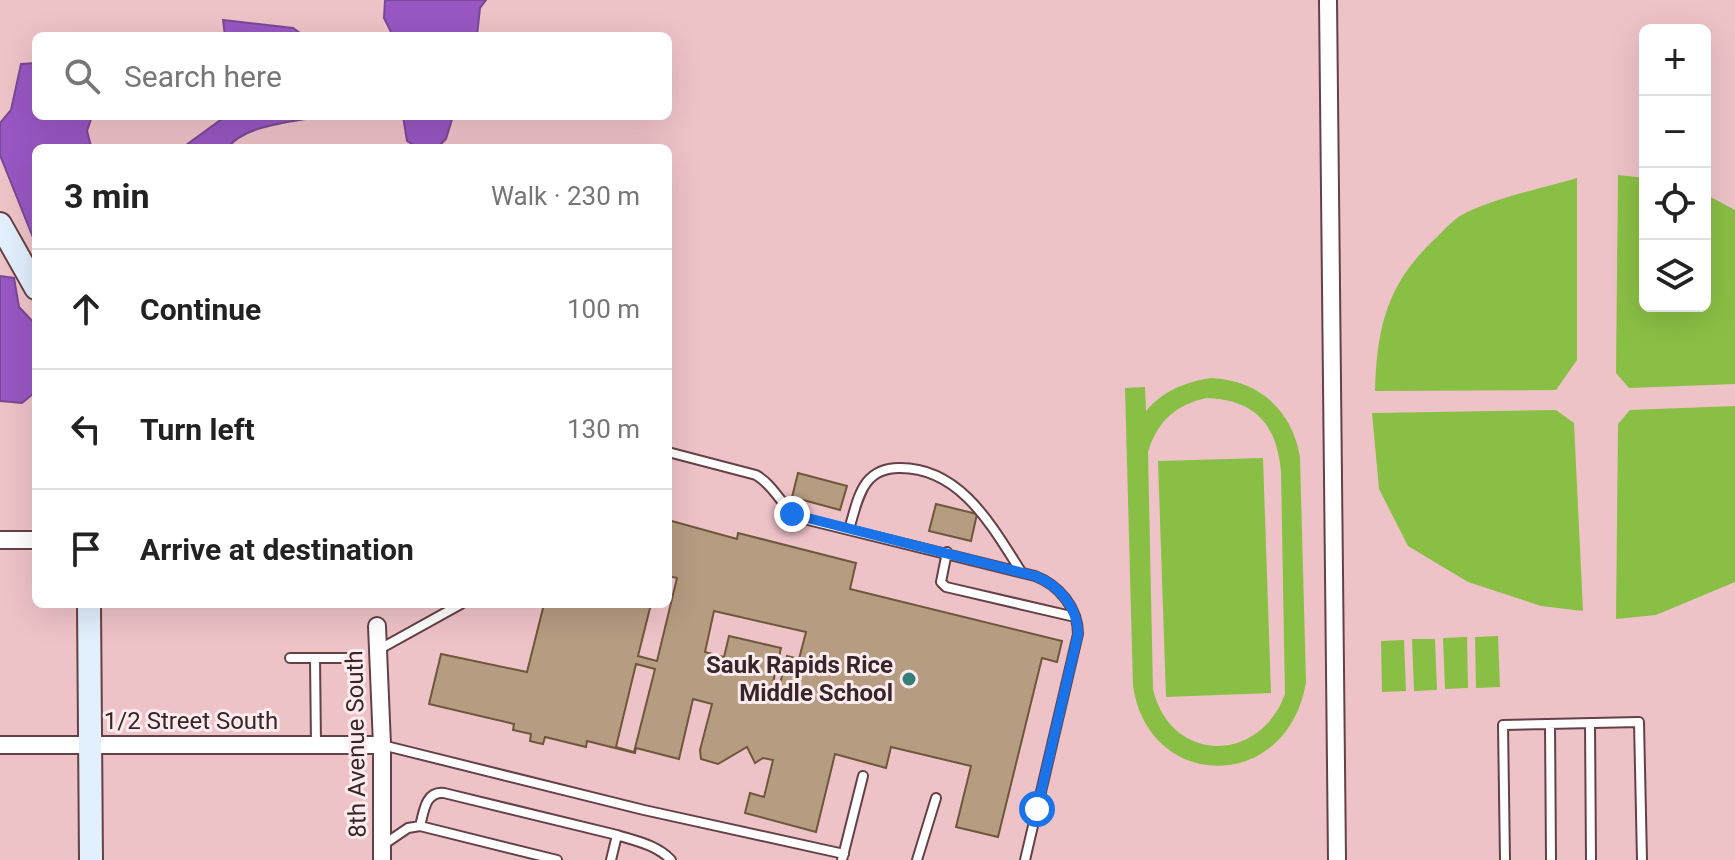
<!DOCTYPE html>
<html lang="en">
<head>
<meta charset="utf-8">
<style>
	:root { --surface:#fff; --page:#f2f2f2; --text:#222; --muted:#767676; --line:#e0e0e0 }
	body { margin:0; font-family:Roboto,sans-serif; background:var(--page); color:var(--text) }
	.controls { position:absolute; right:24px; top:24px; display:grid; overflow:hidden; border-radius:12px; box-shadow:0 8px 32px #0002 }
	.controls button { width:72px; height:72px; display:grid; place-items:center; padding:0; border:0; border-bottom:2px solid var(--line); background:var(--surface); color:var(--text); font:40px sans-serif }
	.stop { position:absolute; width:24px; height:24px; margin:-18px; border:6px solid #1a73e8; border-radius:50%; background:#fff }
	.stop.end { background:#1a73e8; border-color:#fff; box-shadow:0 2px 8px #0008 }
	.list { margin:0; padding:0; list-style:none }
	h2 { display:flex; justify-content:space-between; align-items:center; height:104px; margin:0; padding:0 32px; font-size:34px }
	h2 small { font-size:26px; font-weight:400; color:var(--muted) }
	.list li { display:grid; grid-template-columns:52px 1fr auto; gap:24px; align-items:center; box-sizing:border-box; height:120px; padding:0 32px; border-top:2px solid var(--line) }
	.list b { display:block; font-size:30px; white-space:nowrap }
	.list em { font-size:26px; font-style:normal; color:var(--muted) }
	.icon { flex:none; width:44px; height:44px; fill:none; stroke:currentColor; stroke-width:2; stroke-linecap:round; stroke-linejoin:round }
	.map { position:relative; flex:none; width:1735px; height:860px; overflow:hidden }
	.search { position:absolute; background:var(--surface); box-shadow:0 8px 32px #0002; left:32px; top:32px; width:640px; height:88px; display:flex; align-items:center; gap:20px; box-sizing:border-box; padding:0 28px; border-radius:12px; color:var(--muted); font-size:30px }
	.panel { position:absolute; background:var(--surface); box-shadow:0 8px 32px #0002; left:32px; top:144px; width:640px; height:464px; border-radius:12px }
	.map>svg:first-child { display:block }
	.green { fill:#8abf45; fill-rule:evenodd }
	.water { fill:#9857c3; stroke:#7b4895; stroke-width:2 }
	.building { fill:#b69c80; stroke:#6e573c; stroke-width:2; fill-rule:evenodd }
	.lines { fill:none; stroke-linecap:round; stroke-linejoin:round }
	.lane-casing { stroke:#644146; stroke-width:12 }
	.street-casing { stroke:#644146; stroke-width:20 }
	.secondary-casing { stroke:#644146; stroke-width:26 }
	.lane { stroke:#fff; stroke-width:8 }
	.street { stroke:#fff; stroke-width:16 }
	.secondary { stroke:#e2effc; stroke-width:22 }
	.route { stroke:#1a73e8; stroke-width:10 }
	.poi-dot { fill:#367e7a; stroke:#feebed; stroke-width:3 }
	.labels { text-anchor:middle; stroke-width:6; stroke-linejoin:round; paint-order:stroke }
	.poi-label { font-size:24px; font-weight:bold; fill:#372629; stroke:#feebed; text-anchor:end }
	.street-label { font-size:24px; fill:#372629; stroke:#feebed }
</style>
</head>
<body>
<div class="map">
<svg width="1735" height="860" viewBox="0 0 1735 860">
	<rect width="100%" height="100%" fill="#eec3c8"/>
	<path class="green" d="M1618 175 1645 178V306H1705V194L1735 210V384L1629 388 1616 373Z
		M1577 178V360L1556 390 1375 391C1377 326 1387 283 1437 237 1444 230 1452 221 1460 216 1490 199 1543 188 1577 178Z
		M1211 378C1259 380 1292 410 1300 457L1306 682C1288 793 1149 793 1133 686L1125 388 1145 387 1146 411C1163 391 1185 382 1211 378ZM1207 398C1256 400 1277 425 1281 472L1285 694C1259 765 1170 763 1153 689L1148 452C1157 422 1176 404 1207 398Z
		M1735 406V582L1656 615 1616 619 1618 424 1630 410Z
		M1556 410 1574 423 1583 611 1541 606 1468 582 1408 546 1379 489 1372 413Z
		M1263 458 1271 693 1166 697 1158 461Z
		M1498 636 1500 687 1476 688 1475 637Z
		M1467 637 1468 688 1445 689 1443 638Z
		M1412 639H1435L1437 690 1414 691Z
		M1404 640 1406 691 1382 692 1381 641Z"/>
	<path class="water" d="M385 0H486L480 8 477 36H393L384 18Z
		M223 20 293 28 304 36H225Z
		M36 63V116H92L87 131 91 146 89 148H36V245L0 155V123L11 110 21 64Z
		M226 116H322C294 122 243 125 228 148H182Z
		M403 116H453L446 139 437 148H418L407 141Z
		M0 276 14 278 19 307 36 325V382L33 394 22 403 0 401Z"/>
	<path class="building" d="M798 473 847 486 840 510 792 497Z
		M936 504 977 514 971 541 929 531Z
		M668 520 737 539 738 533 856 563 850 589 1062 641 1057 662 1042 658 998 837 956 827 971 766 891 747 886 768 835 754 816 832 745 813 750 793 764 797 773 760 763 758 755 763 747 747 718 764 701 759 700 750 712 704 693 699 679 759 636 748 635 753 587 741 586 747 545 737 543 744 538 743 530 741 531 734 513 730 514 724 429 704 441 654 527 672 544 604H651L638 656 657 661 677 578 668 576ZM714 611 806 632 799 659 787 656 779 688 772 687 781 648 729 636 724 657 705 652ZM636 664 655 669 634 752 616 747Z"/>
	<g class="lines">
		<defs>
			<path id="lane" d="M668 452 756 475C775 486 782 508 800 518L1035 576C1059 585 1078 608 1078 634L1025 860
				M849 529C854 514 857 495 867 482 875 472 886 468 899 468 961 467 993 528 1022 573
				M947 552 941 582 946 587 1075 617
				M378 650 461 604
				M290 658H357
				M315 658 316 745
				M1590 723 1591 860
				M1550 724 1551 860
				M382 745 644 810 844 854
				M420 826C424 812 425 791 444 793L617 835 611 860
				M617 835C636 841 657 845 671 860
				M383 845 408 828 420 826 557 860
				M842 860 863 776
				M917 860 936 798
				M1505 860 1503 725 1639 722 1642 860"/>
			<path id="street" d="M1328 0 1337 860
				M0 540H36
				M377 626 382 745V860
				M0 745H382"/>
			<path id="secondary" d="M0 224 36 288
				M89 604 91 860"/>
		</defs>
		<use href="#lane" class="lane-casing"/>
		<use href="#street" class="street-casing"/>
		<use href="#secondary" class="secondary-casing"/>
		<use href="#lane" class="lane"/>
		<use href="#street" class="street"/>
		<use href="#secondary" class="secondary"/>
	</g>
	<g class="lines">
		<path class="route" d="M792 514 1035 576C1059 585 1078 608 1078 634L1037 809"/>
	</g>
	<circle class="poi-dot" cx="909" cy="679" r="8"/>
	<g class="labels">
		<g class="poi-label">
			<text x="893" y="673">Sauk Rapids Rice<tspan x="893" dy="28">Middle School</tspan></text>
		</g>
		<g class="street-label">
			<text x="191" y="729">1/2 Street South</text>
			<text transform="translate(356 744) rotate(-91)" y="8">8th Avenue South</text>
		</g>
	</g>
</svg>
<div class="controls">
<button>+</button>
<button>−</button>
<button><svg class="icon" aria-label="locate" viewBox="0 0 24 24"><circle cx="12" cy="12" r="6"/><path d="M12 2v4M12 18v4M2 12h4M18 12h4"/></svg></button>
<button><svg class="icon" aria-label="layers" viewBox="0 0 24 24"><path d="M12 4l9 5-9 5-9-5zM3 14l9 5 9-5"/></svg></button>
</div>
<div class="stop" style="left:1037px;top:809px"></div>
<div class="stop end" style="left:792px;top:514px"></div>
<div class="search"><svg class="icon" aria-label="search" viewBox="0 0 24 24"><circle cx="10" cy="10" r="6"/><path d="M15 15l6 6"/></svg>Search here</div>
<section class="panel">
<h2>3 min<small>Walk · 230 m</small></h2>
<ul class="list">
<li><svg class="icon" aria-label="ahead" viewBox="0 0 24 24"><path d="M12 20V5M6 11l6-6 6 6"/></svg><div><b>Continue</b></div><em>100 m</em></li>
<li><svg class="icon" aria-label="left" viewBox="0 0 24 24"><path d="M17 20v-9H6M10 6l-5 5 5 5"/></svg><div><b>Turn left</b></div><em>130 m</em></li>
<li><svg class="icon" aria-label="arrive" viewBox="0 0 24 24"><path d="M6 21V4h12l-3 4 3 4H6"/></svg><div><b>Arrive at destination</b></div></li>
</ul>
</section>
</div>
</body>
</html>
